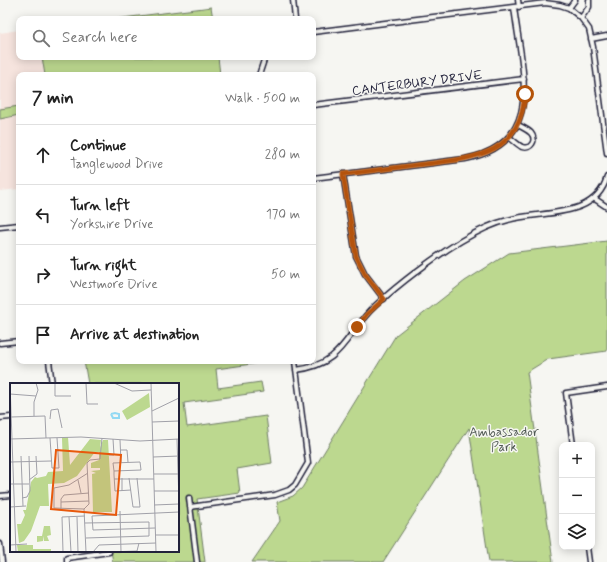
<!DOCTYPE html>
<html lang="en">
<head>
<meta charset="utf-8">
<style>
	:root { --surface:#fff; --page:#f6f6f6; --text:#222; --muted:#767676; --line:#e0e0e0 }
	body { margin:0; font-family:Mynerve,sans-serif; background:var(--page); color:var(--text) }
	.controls { position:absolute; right:12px; bottom:12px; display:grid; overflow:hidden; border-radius:8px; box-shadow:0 2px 10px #0003 }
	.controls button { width:36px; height:36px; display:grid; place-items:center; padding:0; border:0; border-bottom:1px solid var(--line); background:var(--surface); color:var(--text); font:20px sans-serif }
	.stop { position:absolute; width:12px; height:12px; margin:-9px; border:3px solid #b45309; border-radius:50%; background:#fff }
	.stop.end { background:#b45309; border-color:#fff; box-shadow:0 1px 4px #0008 }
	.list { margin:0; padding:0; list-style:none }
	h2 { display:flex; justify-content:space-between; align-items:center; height:52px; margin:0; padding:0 16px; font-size:17px }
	h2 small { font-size:13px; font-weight:400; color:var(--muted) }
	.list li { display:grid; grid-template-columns:26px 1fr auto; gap:12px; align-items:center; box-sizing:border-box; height:60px; padding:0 16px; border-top:1px solid var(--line) }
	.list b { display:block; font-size:15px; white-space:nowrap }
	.list p { margin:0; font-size:13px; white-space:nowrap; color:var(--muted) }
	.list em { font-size:13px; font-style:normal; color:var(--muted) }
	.icon { flex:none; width:22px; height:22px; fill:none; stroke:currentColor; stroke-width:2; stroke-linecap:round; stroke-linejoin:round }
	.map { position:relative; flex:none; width:607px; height:562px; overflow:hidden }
	.search { position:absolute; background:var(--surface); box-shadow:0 2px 10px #0003; left:16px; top:16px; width:300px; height:44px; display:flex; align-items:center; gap:10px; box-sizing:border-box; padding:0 14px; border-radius:8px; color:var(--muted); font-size:15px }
	.panel { position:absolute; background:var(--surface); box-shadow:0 2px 10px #0003; left:16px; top:72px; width:300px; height:292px; border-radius:8px }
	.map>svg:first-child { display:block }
	.built { fill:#f6e4de }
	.green { fill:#bcd88f; stroke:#6f7d65 }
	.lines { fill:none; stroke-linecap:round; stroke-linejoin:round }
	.minor-casing { stroke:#22223b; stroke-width:7 }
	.minor { stroke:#f6f6f2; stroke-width:4 }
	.route { stroke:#b45309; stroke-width:5 }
	.labels { text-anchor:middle; stroke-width:3; stroke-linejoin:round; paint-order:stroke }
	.street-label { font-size:13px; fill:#22223b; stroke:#f6f6f2 }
	.park-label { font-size:13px; fill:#505954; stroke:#f6f6f2 }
	.inset-river { fill:none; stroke:#92d9f3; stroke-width:2 }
	.inset-road { fill:none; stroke:#a1a1a9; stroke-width:1 }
	.view { fill:#e8590c; fill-opacity:0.15; stroke:#e8590c; stroke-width:2 }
	.inset-edge { fill:none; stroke:#22223b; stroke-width:2 }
</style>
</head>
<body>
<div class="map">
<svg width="607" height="562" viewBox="0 0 607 562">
	<rect width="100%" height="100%" fill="#f6f6f2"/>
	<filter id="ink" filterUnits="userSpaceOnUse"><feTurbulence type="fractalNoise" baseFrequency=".025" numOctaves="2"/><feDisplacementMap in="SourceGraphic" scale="8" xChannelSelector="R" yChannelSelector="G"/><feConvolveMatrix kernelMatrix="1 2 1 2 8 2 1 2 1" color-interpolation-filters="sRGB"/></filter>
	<g filter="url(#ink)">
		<path class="built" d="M19 30V57H42L45 75H19V189L0 191V33Z"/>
		<path class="green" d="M211 7 213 19H114L204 8Z
			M42 57H218L220 75H45Z
			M19 106V115L0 119V109Z
			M607 241V351L548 359 527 372 553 562H489L469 428 383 562H252L280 521 277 502 293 496 302 488 396 335 465 281 509 253Z
			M84 361H258L259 363 216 369 218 388 261 382 263 392 184 403 187 427 266 416 272 463 237 469 240 493 197 499 205 562H113L111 551H178V384H88Z"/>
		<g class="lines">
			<defs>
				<path id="minor" d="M293 0 295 19
					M518 0 519 7
					M569 8 575 0
					M581 18 589 7V0
					M313 32 545 3 560 5 569 8 581 18 589 29 593 47 607 153
					M591 39 607 36
					M259 75 265 57
					M313 105 524 79
					M509 137C513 140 518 145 522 147 531 150 537 140 531 133 528 130 522 127 518 125
					M343 174 356 256 365 274 384 299
					M313 178 465 159C548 143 521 68 514 7
					M595 199 607 207
					M0 227 19 225
					M0 343 19 341
					M49 361 52 384
					M296 370C345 364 345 333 376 305 399 284 434 257 461 241 476 232 491 224 508 220 541 210 595 220 607 177
					M0 418 11 417
					M573 445 566 393 607 387
					M0 496 11 495
					M189 498 197 562
					M190 507 275 495 289 490 295 485 308 463 295 361
					M0 544 2 562
					M587 547 589 562
					M67 562V558L109 552"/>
			</defs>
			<use href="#minor" class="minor-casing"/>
			<use href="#minor" class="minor"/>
		</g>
	</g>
	<g class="lines" filter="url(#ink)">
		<path class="route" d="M357 327 367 314 384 299 365 274 356 256 343 174C371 171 398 167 425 164 476 158 520 155 525 94"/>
	</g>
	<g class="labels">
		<g class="street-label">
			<text transform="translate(417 82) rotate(-7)" y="5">CANTERBURY DRIVE</text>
		</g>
		<g class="park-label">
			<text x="504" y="436">Ambassador<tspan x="504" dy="15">Park</tspan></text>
		</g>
	</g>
	<g transform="translate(10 383)">
		<rect width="169" height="169" fill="#f6f6f2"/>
		<path d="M139 10 140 24 117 37 112 28ZM58 54 60 82 80 56 91 57 90 65 93 57H98L102 129H83L82 91 86 90 81 88 90 87V85H81V80L89 77V69H85L67 93 54 100 38 101 39 123H30L21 148 14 158 9 160 7 141H11L15 132 13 127H16L21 99 25 94 27 95 36 93 38 89 53 88 52 55ZM34 143H40L41 152 37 153 39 158H34L33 153V158L27 159V153H32ZM7 162H23V166H41V168L8 169Z" fill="#bcd88f"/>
		<path class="inset-river" d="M101 31 105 30 109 31V35H103L101 31"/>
		<path class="inset-road" d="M0 0 6 169M45 0V13H61M76 0 77 21H88M104 0 122 8 141 7M141 0 146 169M0 11 26 13M142 28 169 15M24 33V19L28 7 26 0M1 34 35 33 36 55M40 36 41 27 48 26 52 45M142 39 169 38M40 55 42 85H49L47 55M0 56 71 54 130 58 169 56M167 56 169 120M110 57 111 79M111 67H117L118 79M99 72H104L103 56M11 73 13 123M143 74 169 73M90 76 92 55M0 79 41 78M104 88 131 87 130 79 103 80 104 88V92L105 108 121 107M144 91H168M112 95V108M119 95 123 124H130L127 95M104 96H144M19 97 27 91 26 73M68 97 71 110M0 101H19M144 108H169M12 115 17 114 20 108 19 73M51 119 79 118M144 122 169 121M0 124 16 123M44 125V105L59 102 78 90M44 125 74 126M51 126V116L54 112 79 110M74 126 79 121 77 80 80 77 90 76M74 126 76 169M110 128 111 169M59 134 61 169M67 134 68 169M75 140 139 139V153L76 155M145 145 83 147 82 133 169 129M145 152H169M0 162 17 161M53 169 52 134 75 133M83 169 89 162 146 160M97 169 127 168 129 160"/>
		<path class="view" d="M46 67 111 72 106 132 41 126Z"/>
		<rect width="169" height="169" class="inset-edge"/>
	</g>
</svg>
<div class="controls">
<button>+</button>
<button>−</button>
<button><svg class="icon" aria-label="layers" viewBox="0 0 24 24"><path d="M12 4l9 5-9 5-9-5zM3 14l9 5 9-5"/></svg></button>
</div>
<div class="stop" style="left:525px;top:94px"></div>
<div class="stop end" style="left:357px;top:327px"></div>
<div class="search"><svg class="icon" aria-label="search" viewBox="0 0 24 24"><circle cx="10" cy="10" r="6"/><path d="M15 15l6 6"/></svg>Search here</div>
<section class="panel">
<h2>7 min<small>Walk · 500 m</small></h2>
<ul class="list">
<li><svg class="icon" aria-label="ahead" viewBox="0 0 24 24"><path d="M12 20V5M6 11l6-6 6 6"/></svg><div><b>Continue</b><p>Tanglewood Drive</p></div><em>280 m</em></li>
<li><svg class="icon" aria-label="left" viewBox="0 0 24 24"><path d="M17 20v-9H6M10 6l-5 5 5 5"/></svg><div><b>Turn left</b><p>Yorkshire Drive</p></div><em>170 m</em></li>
<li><svg class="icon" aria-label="right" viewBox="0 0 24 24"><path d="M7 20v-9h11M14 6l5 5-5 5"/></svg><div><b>Turn right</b><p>Westmore Drive</p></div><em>50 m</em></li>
<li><svg class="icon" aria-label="arrive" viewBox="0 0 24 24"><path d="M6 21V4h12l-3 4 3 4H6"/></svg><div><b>Arrive at destination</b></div></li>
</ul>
</section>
</div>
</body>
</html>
